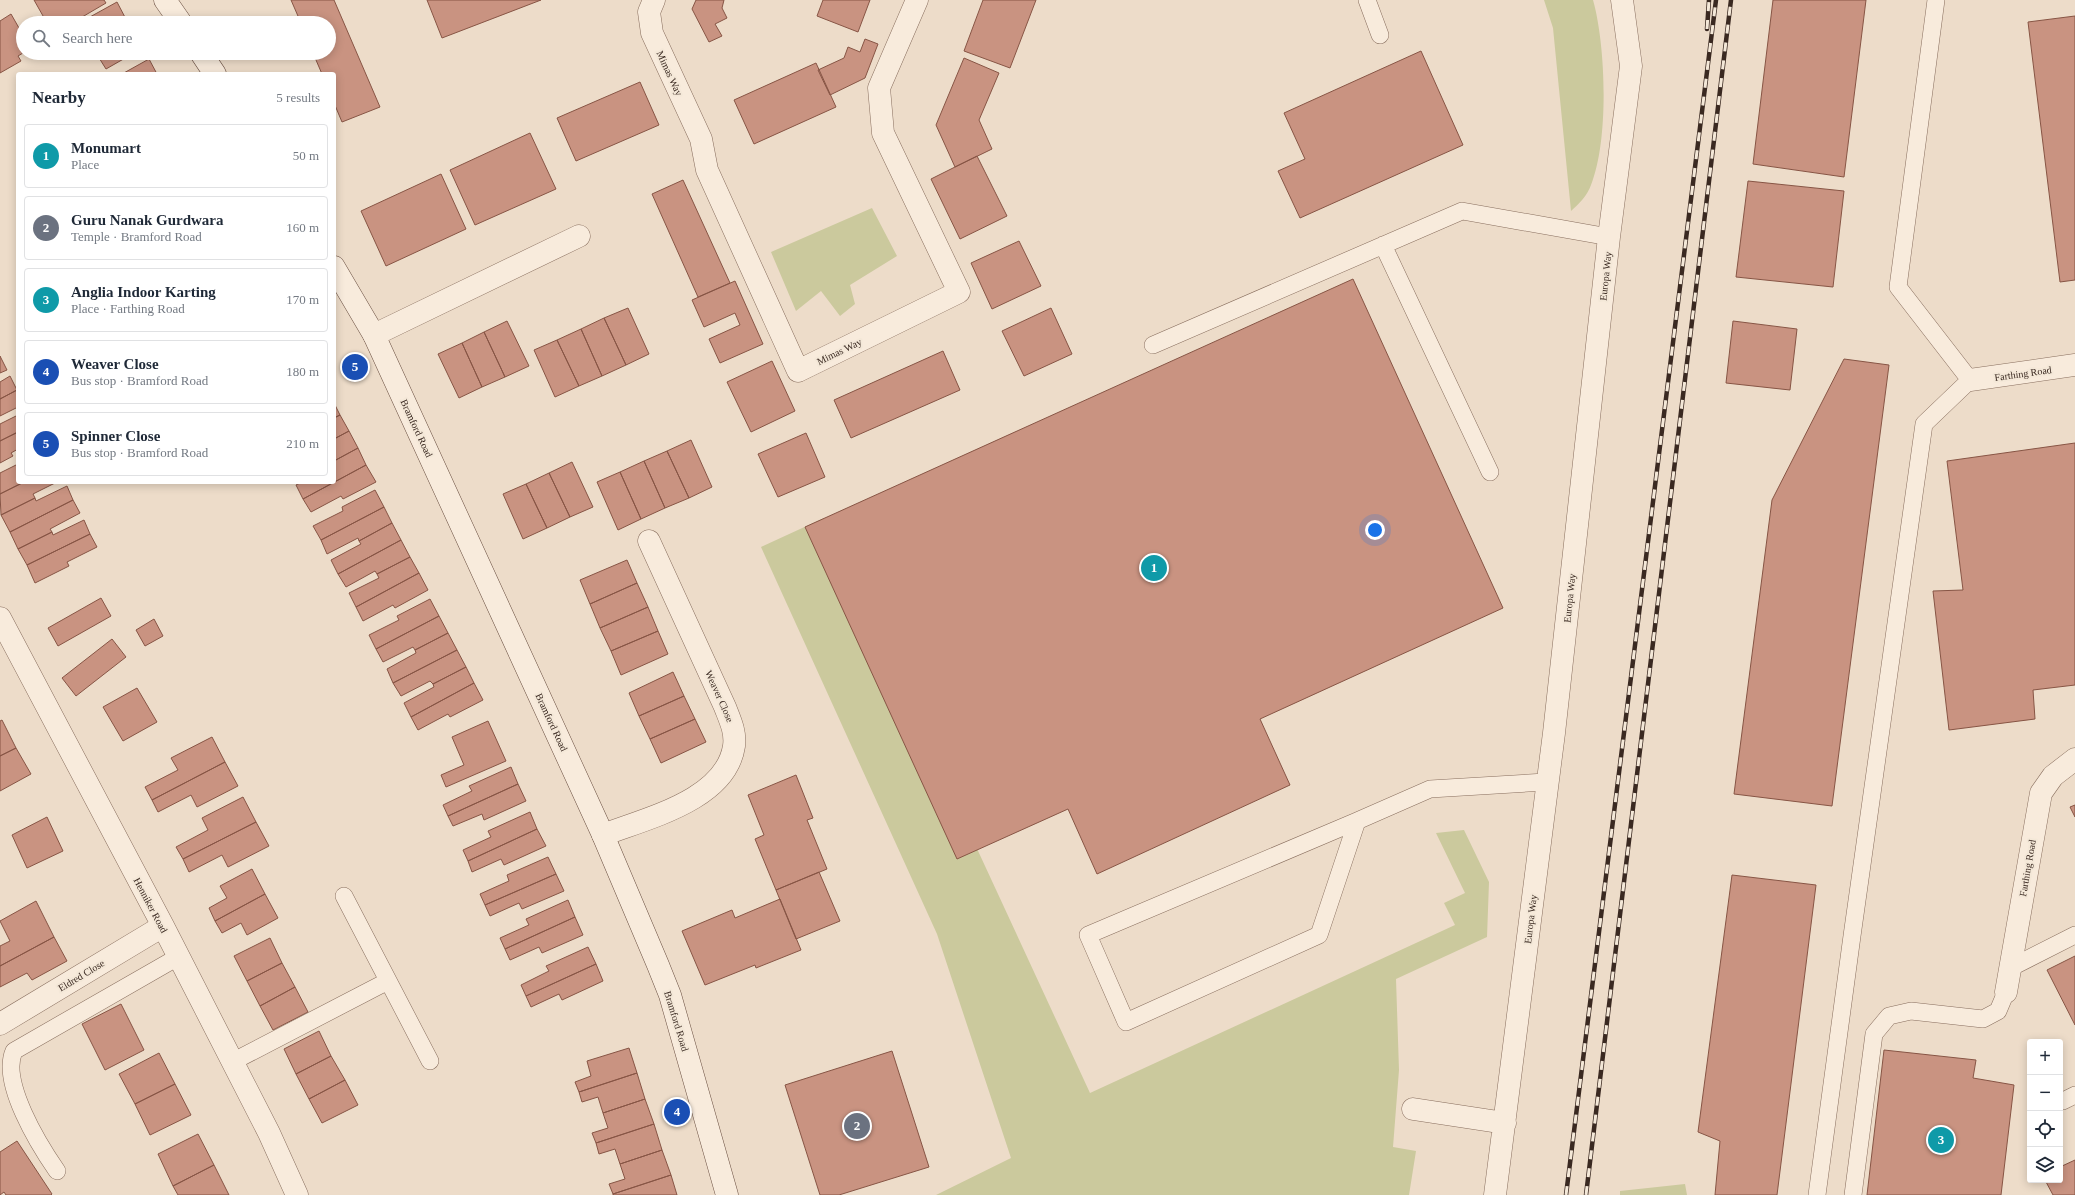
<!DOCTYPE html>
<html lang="en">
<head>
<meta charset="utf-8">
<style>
	:root { --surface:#fff; --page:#f6f6f7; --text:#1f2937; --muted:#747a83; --line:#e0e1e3; --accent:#953142 }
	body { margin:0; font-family:"Times New Roman",serif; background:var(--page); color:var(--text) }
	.controls { position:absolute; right:12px; bottom:12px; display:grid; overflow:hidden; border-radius:4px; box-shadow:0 2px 10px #0003 }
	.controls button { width:36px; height:36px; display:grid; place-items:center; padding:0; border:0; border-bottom:1px solid var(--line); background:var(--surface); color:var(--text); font:20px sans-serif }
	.you { position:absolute; left:1375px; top:530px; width:14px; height:14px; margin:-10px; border:3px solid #fff; border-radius:50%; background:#1a73e8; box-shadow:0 0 0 6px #1a73e833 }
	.badge { display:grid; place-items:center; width:26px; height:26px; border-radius:50%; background:var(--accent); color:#fff; font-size:13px; font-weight:700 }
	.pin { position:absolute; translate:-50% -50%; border:2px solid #fff; box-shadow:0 1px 4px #0006 }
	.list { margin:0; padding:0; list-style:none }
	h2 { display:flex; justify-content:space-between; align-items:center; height:52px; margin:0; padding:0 16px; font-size:17px }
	h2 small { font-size:13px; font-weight:400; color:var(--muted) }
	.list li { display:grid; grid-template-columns:26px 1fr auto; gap:12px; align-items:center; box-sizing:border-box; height:64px; margin:0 8px 8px; padding:0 8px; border:1px solid var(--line); border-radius:4px }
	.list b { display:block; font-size:15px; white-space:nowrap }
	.list p { margin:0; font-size:13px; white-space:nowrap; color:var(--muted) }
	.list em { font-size:13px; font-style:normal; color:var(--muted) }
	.icon { flex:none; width:22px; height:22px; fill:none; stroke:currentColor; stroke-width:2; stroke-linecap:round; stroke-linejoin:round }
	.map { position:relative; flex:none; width:2075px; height:1195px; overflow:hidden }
	.search { position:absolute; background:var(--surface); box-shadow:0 2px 10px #0003; left:16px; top:16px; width:320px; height:44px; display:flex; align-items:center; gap:10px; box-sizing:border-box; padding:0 14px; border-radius:22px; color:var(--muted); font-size:15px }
	.panel { position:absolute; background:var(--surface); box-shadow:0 2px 10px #0003; left:16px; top:72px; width:320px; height:412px; border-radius:4px }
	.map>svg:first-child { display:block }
	.green { fill:#cbc99d }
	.building { fill:#c99381; stroke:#875545 }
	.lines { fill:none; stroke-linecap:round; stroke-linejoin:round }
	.service-casing { stroke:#886e5e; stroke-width:18 }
	.minor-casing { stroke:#886e5e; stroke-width:23 }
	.secondary-casing { stroke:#6a4f41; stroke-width:23 }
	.service { stroke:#f8ebdc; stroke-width:17 }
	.minor { stroke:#f8ebdc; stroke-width:22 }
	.secondary { stroke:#f8ebdc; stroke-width:22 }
	.rail-casing { stroke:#3a2921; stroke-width:4.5 }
	.rail { stroke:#f4e8d8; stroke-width:3; stroke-dasharray:9; stroke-linecap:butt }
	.labels { text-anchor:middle; stroke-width:4; stroke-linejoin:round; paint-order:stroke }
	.street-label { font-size:10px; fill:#3a2921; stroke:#f4e8d8 }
</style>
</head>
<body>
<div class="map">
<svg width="2075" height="1195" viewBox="0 0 2075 1195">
	<rect width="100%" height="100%" fill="#eddcc9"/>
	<path class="green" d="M1544 0H1593C1606 46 1609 140 1591 185 1587 196 1579 204 1571 211L1553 28Z
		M872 208 897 256 850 285 855 304 840 316 821 291 796 311 771 252Z
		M824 518 1090 1093 1455 925 1444 903 1465 893 1436 833 1464 830 1489 882 1487 937 1396 979 1399 1070 1393 1147 1416 1151 1409 1195H936L1011 1158 937 934 761 547Z
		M1685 1184 1687 1195H1620V1191Z"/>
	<path class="building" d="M34 0H104L106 3 72 23H47Z
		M291 0H334L380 107 342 122 334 103V74H322L313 53H329V23H301Z
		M427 0H541L442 38Z
		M696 0H724L722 8 727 18 715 24 722 36 709 42 692 9Z
		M823 0H870L858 32 817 16Z
		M983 0H1036L1010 68 964 51Z
		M1773 0H1866L1844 177 1753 164Z
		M117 2 128 23H79Z
		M11 14 23 35V53L18 56 21 61 0 73V21Z
		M2075 16V280L2060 282 2028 22Z
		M865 39 878 44 865 78 830 95 818 70 844 58 848 47 860 52Z
		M1421 51 1463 145 1300 218 1278 171 1305 159 1284 113Z
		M96 53H134L106 69Z
		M964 58 999 73 979 120 992 149 955 167 936 125Z
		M149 59 157 74H122Z
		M816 63 836 107 754 144 734 100Z
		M640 82 659 125 576 161 557 118Z
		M530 133 556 189 475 225 450 170Z
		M977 156 1007 216 960 239 931 179Z
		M441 174 466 229 386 266 361 211Z
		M683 180 730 283 698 297 652 194Z
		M1748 181 1844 191 1833 287 1736 277Z
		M1019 241 1041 286 992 309 971 263Z
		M1353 279 1503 608 1260 719 1290 785 1097 874 1068 809 957 859 805 527Z
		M735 281 763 344 720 363 709 339 740 325 735 313 704 327 692 300Z
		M628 308 649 354 626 365 604 318Z
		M1051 308 1072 354 1024 376 1002 331Z
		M604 318 626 365 602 376 581 329Z
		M507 321 529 366 505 377 484 332Z
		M1733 321 1797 329 1790 390 1726 383Z
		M581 329 602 376 579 386 557 340Z
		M484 332 505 377 482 387 462 343Z
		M557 340 579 386 555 397 534 350Z
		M462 343 482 387 459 398 438 354Z
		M943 351 960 390 851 438 834 400Z
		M0 356 7 370 0 373Z
		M1844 359 1889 365 1832 806 1734 794 1772 500Z
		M772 361 795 411 751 432 727 382Z
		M10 376 17 390 0 399V382Z
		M17 390 18 407 0 416V399Z
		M334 403 340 415 334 418Z
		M18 415V432L0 441V424Z
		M340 415 349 431 334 439V418Z
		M349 431 358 448 334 461V439Z
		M18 432V449L11 453 13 456 0 463V441Z
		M806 433 825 477 778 497 758 454Z
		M691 440 712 487 689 498 667 451Z
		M2075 443V685L2033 690 2035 719 1949 730 1933 591 1963 590 1947 461Z
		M358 448 366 465 303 499 296 485 302 482H334V461Z
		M667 451 689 498 665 508 644 461Z
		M644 461 665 508 641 519 620 472Z
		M572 462 593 507 570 517 549 473Z
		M18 464V482H24L0 494V473Z
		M366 465 376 482 343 499 341 496 311 512 303 499Z
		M620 472 641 519 618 530 597 482Z
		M549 473 570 517 547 528 526 484Z
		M24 482H57L33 494 35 498 1 515 0 494Z
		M526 484 547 528 523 539 503 494Z
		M67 486 73 500 10 532 1 515 35 498 36 501Z
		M375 490 384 507 321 540 313 526 343 511 342 507Z
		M73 500 80 513 50 529 52 532 18 549 10 532Z
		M384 507 392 523 359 541 358 538 327 554 321 540Z
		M84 520 90 534 27 565 18 549 52 532 53 535Z
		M392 523 401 540 338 574 331 560 361 544 359 541Z
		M90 534 97 547 67 562 69 566 35 583 27 565Z
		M401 540 410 557 377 574 375 571 346 587 338 574Z
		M410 557 419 573 356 607 349 593 379 578 377 574Z
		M627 560 637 583 590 604 580 580Z
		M419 573 428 590 395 608 393 605 363 621 356 607Z
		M637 583 648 607 600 628 590 604Z
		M101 598 111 616 58 646 48 628Z
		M430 599 439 616 376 649 369 635 399 620 397 616Z
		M648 607 658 631 611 651 600 628Z
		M439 616 448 633 415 650 413 647 383 662 376 649Z
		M154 619 163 636 145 646 136 630Z
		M658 631 668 654 621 675 611 651Z
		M448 633 457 650 393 683 387 669 416 653 415 650Z
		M112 639 126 657 76 696 62 678Z
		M457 650 466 667 433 684 430 681 401 696 393 683Z
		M466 667 474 683 411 717 404 703 434 687 433 684Z
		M673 672 684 696 639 716 629 693Z
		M474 683 483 700 450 717 448 714 418 730 411 717Z
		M137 688 157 722 123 741 103 707Z
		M684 696 695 719 650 739 639 716Z
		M695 719 706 742 661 763 650 739Z
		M2 720 16 748 0 756V721Z
		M488 721 506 761 446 787 441 775 464 765 452 737Z
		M212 737 225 762 152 800 145 787 178 770 171 758Z
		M16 748 31 774 0 791V756Z
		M225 762 238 786 197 807 191 795 158 812 152 800Z
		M511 767 518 784 448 816 443 805 472 791 469 786Z
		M796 775 813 818 807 820 827 869 776 890 755 839 764 835 748 795Z
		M518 784 526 801 484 820 482 814 453 826 448 816Z
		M243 797 256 822 183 859 176 847 208 830 202 818Z
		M2075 805V817L2070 807Z
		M530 812 537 829 468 861 463 850 491 837 488 831Z
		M47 817 63 851 27 868 12 835Z
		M256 822 269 846 228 867 222 855 189 872 183 859Z
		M537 829 546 846 504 865 501 859 472 872 468 861Z
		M548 857 556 874 485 905 480 894 509 881 507 875Z
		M252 869 265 894 215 921 209 908 227 898 220 886Z
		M819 872 840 921 796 939 776 890Z
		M556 874 564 891 522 909 519 903 490 916 485 905Z
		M1732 875 1816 885 1777 1195H1715L1720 1141 1698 1132Z
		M265 894 278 918 247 935 241 923 222 933 215 921Z
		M780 899 801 950 756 968 755 965 705 985 682 931 732 910 735 918Z
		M568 900 575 917 505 949 500 938 529 925 526 919Z
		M36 901 54 937 0 966V946L10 941 0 921Z
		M575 917 583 935 542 953 539 947 510 960 505 949Z
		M54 937 67 961 32 980 27 973 0 987V966Z
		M270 938 282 963 247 981 234 956Z
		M588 947 596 964 526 996 521 985 549 971 546 966Z
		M2075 956V1025L2047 970Z
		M282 963 295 987 260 1006 247 981Z
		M596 964 603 981 562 1000 559 994 531 1007 526 996Z
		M295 987 308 1012 273 1030 260 1006Z
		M121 1004 144 1050 105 1070 82 1024Z
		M319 1031 331 1056 296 1074 284 1049Z
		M629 1048 637 1073 579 1092 575 1082 591 1076 587 1061Z
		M1884 1050 1976 1060 1973 1078 2014 1085 2001 1195H1867Z
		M892 1051 929 1167 839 1195H820L785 1085Z
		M159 1053 175 1084 135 1104 119 1074Z
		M331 1056 345 1080 309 1099 296 1074Z
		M637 1073 645 1099 603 1113 598 1097 582 1102 579 1092Z
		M345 1080 358 1105 322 1123 309 1099Z
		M175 1084 191 1115 150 1135 135 1104Z
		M645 1099 654 1124 596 1143 592 1133 608 1128 603 1113Z
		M654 1124 662 1150 620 1164 615 1149 599 1154 596 1143Z
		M198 1134 214 1165 173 1186 158 1154Z
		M17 1141 52 1194 51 1195H6L4 1192 0 1195V1152Z
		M662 1150 671 1175 613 1194 609 1184 625 1179 620 1164Z
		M2075 1160V1195H2053L2045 1180H2060V1167Z
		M214 1165 229 1195H178L173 1186Z
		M671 1175 677 1195H613V1194Z"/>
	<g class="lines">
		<defs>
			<path id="service" d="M1367 0 1380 35
				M1383 245 1490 472
				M1153 345 1462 211 1609 237
				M1357 821 1088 935 1126 1022 1319 935 1357 821 1430 789 1546 782
				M344 896 430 1061
				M2010 968 2075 935
				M232 1062 388 981
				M2063 1101 2075 1095
				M57 1171C39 1145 0 1082 14 1051L178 957
				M1817 1195 1852 936 1924 424 1970 380 1898 287 1936 0
				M1853 1195 1874 1034 1889 1016 1911 1011 1983 1019 1998 1011 2006 992"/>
			<path id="minor" d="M654 0 649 12 652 33 701 139 707 170 798 371 959 292 883 133 879 88 917 0
				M374 335 579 236
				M1970 380 2075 365
				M0 618 163 926 269 1133 297 1195
				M603 835C647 818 726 800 734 746 736 732 730 720 725 707L649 541
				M2006 992 2041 793 2053 776 2075 759
				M0 1024 163 926
				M1413 1109 1505 1123
				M1495 1195 1554 733 1609 237 1631 66 1622 0"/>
			<path id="secondary" d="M165 0 181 23
				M201 53 215 74
				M334 267 374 335 603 835 658 965 670 995 727 1195"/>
		</defs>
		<use href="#service" class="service-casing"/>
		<use href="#minor" class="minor-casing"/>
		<use href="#secondary" class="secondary-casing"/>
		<use href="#service" class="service"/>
		<use href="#minor" class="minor"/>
		<use href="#secondary" class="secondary"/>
		<defs>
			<path id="rail" d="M1707 29 1709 0
				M1566 1195 1716 0
				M1586 1195 1731 0"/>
		</defs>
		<use href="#rail" class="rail-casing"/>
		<use href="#rail" class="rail"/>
	</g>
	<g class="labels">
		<g class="street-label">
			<text transform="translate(670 73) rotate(65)" y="4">Mimas Way</text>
			<text transform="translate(1605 276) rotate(-84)" y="4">Europa Way</text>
			<text transform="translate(839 351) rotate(-26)" y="4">Mimas Way</text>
			<text transform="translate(2023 373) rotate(-8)" y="4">Farthing Road</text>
			<text transform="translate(417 428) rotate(65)" y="4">Bramford Road</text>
			<text transform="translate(1569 598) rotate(-84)" y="4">Europa Way</text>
			<text transform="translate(720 696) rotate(66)" y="4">Weaver Close</text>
			<text transform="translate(552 722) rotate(65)" y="4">Bramford Road</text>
			<text transform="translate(2027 868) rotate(-80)" y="4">Farthing Road</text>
			<text transform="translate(151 905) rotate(62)" y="4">Henniker Road</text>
			<text transform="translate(1530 919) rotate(-83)" y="4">Europa Way</text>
			<text transform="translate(81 975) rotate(-31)" y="4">Eldred Close</text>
			<text transform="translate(677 1021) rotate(73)" y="4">Bramford Road</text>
		</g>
	</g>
</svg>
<div class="controls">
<button>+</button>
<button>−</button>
<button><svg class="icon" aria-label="locate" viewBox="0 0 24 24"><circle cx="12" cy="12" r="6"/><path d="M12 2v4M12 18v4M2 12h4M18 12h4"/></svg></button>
<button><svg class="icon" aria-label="layers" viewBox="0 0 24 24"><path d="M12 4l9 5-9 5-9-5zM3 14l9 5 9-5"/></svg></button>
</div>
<div class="you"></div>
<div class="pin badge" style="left:1154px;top:568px;background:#0f9aa8">1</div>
<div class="pin badge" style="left:857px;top:1126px;background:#6b7280">2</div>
<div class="pin badge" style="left:1941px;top:1140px;background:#0f9aa8">3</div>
<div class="pin badge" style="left:677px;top:1112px;background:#1a4fb4">4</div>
<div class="pin badge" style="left:355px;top:367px;background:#1a4fb4">5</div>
<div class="search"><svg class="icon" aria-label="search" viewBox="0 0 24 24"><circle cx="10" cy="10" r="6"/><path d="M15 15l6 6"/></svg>Search here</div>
<section class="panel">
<h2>Nearby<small>5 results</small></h2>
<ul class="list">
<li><span class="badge" style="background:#0f9aa8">1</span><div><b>Monumart</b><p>Place</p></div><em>50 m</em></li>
<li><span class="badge" style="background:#6b7280">2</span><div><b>Guru Nanak Gurdwara</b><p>Temple · Bramford Road</p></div><em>160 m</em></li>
<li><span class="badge" style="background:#0f9aa8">3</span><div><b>Anglia Indoor Karting</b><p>Place · Farthing Road</p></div><em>170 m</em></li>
<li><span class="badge" style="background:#1a4fb4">4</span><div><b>Weaver Close</b><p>Bus stop · Bramford Road</p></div><em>180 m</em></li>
<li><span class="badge" style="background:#1a4fb4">5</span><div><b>Spinner Close</b><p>Bus stop · Bramford Road</p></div><em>210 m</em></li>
</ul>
</section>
</div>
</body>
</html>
